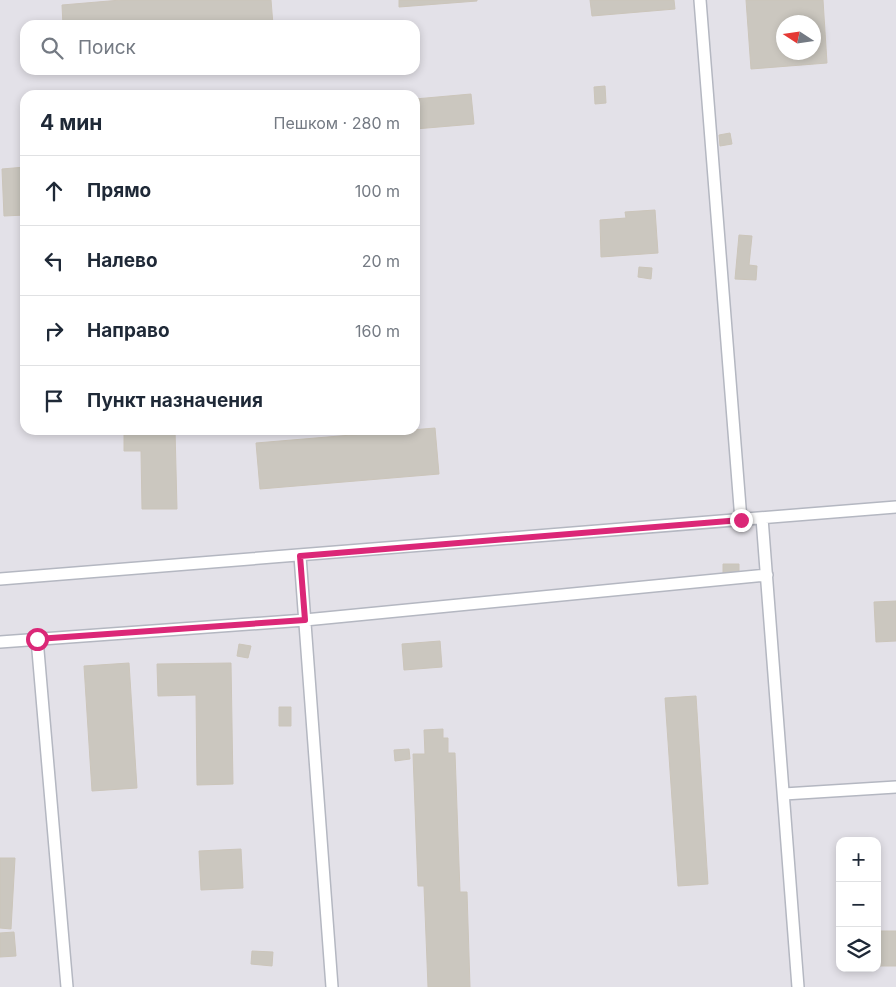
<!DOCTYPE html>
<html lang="ru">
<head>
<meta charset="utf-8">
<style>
	:root { --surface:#fff; --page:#f6f6f7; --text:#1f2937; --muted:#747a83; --line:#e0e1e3 }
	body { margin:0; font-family:Inter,sans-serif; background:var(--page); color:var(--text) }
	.controls { position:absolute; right:15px; bottom:15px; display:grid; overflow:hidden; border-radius:10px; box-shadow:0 2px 8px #0003 }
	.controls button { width:45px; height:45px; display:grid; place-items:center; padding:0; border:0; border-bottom:1px solid var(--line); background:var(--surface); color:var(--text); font:25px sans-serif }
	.compass { position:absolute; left:776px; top:15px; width:45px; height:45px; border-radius:50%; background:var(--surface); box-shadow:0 2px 8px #0003; rotate:282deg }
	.stop { position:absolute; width:15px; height:15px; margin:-11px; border:4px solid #db2777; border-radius:50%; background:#fff }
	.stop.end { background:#db2777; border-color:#fff; box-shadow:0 1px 5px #0008 }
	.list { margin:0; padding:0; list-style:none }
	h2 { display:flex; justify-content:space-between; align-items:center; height:65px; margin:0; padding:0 20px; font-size:21px }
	h2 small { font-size:16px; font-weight:400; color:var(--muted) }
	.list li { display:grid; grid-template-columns:32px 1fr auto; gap:15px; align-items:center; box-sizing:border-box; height:70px; padding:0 20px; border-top:1px solid var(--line) }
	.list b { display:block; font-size:19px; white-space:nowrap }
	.list em { font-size:16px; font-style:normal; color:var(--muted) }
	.icon { flex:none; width:28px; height:28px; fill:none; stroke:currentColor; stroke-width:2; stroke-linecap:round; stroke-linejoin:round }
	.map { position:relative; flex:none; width:896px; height:987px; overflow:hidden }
	.search { position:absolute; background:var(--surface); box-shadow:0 2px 8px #0003; left:20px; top:20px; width:400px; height:55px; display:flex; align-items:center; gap:12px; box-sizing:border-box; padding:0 18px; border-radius:15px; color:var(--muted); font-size:19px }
	.panel { position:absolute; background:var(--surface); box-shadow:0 2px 8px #0003; left:20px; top:90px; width:400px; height:345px; border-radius:15px }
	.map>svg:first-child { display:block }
	.industrial { fill:#e3e1e8; fill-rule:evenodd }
	.building { fill:#cbc7bf; stroke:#cbc5ba; fill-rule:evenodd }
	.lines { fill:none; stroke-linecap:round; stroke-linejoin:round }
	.lane-casing { stroke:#b4b7c1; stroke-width:14 }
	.lane { stroke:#fff; stroke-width:11 }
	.route { stroke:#db2777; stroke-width:6 }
</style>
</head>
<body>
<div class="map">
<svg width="896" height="987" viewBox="0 0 896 987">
	<rect width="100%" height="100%" fill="#efe9e1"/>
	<path class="industrial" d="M0 0H896V987H0ZM784 22H814V52H784ZM25 25H415V70H25ZM25 95H415V430H25ZM840 841H877V968H840Z"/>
	<path class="building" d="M121 0H271L273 25H63L62 5Z
		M399 0H477V1L399 7Z
		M590 0H674L675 9 592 16Z
		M746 0H823L827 63 751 69ZM784 22H814V52H784Z
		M605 86 606 103 595 104 594 87Z
		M471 94 474 124 415 129V99Z
		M730 133 732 144 720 146 719 135Z
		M25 167V215L4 216 2 169Z
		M655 210 658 253 601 257 600 220 626 218 625 212Z
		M739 235 752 236 749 265 757 266 756 280 735 279Z
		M639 267 652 268 651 279 638 277Z
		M435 428 439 474 260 489 256 443Z
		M124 430H175L177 509H142L141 451H124Z
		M723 564H739V576L723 577Z
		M896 601V641L876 642 874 602Z
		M440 641 442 667 404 670 402 644Z
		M239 644 251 646 248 658 237 656Z
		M129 663 137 788 92 791 84 666Z
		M231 663 233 784 197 785 196 695 158 696 157 664Z
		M696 696 708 884 678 886 665 698Z
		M279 707H291V726H279Z
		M443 729V738H448V753H455L460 892H467L470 987H428L424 886H418L413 754H425L424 730Z
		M409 749 410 759 395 761 394 750Z
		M241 849 243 888 201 890 199 851Z
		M0 858H15L11 929 0 928Z
		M877 931H896V966H877Z
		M14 932 16 956 0 957V933Z
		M252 951 273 952 272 966 251 964Z"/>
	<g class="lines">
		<defs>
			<path id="lane" d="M700 0 741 520
				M762 518 798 987
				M300 556 332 987
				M0 579 896 507
				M37 639 67 987
				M0 642 305 620 767 575
				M784 794 896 787"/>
		</defs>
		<use href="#lane" class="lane-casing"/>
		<use href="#lane" class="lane"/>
	</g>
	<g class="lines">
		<path class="route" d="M37 639 305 620 300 556 741 520"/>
	</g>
</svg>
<div class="controls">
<button>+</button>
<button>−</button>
<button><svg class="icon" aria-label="layers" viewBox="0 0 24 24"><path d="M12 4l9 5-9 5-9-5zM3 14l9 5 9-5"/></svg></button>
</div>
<svg class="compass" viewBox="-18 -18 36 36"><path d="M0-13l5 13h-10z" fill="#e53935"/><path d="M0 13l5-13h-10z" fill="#747a83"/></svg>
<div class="stop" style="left:37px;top:639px"></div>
<div class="stop end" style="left:741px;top:520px"></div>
<div class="search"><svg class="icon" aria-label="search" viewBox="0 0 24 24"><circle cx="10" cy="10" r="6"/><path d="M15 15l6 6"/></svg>Поиск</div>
<section class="panel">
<h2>4 мин<small>Пешком · 280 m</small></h2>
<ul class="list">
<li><svg class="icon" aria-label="ahead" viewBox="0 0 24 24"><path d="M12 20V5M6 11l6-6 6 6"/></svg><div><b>Прямо</b></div><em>100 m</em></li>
<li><svg class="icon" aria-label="left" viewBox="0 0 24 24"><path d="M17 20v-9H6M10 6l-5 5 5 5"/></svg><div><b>Налево</b></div><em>20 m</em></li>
<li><svg class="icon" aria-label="right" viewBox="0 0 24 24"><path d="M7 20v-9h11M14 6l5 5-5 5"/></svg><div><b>Направо</b></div><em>160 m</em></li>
<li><svg class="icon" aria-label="arrive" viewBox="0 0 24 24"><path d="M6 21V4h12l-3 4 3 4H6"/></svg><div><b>Пункт назначения</b></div></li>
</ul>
</section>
</div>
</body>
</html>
